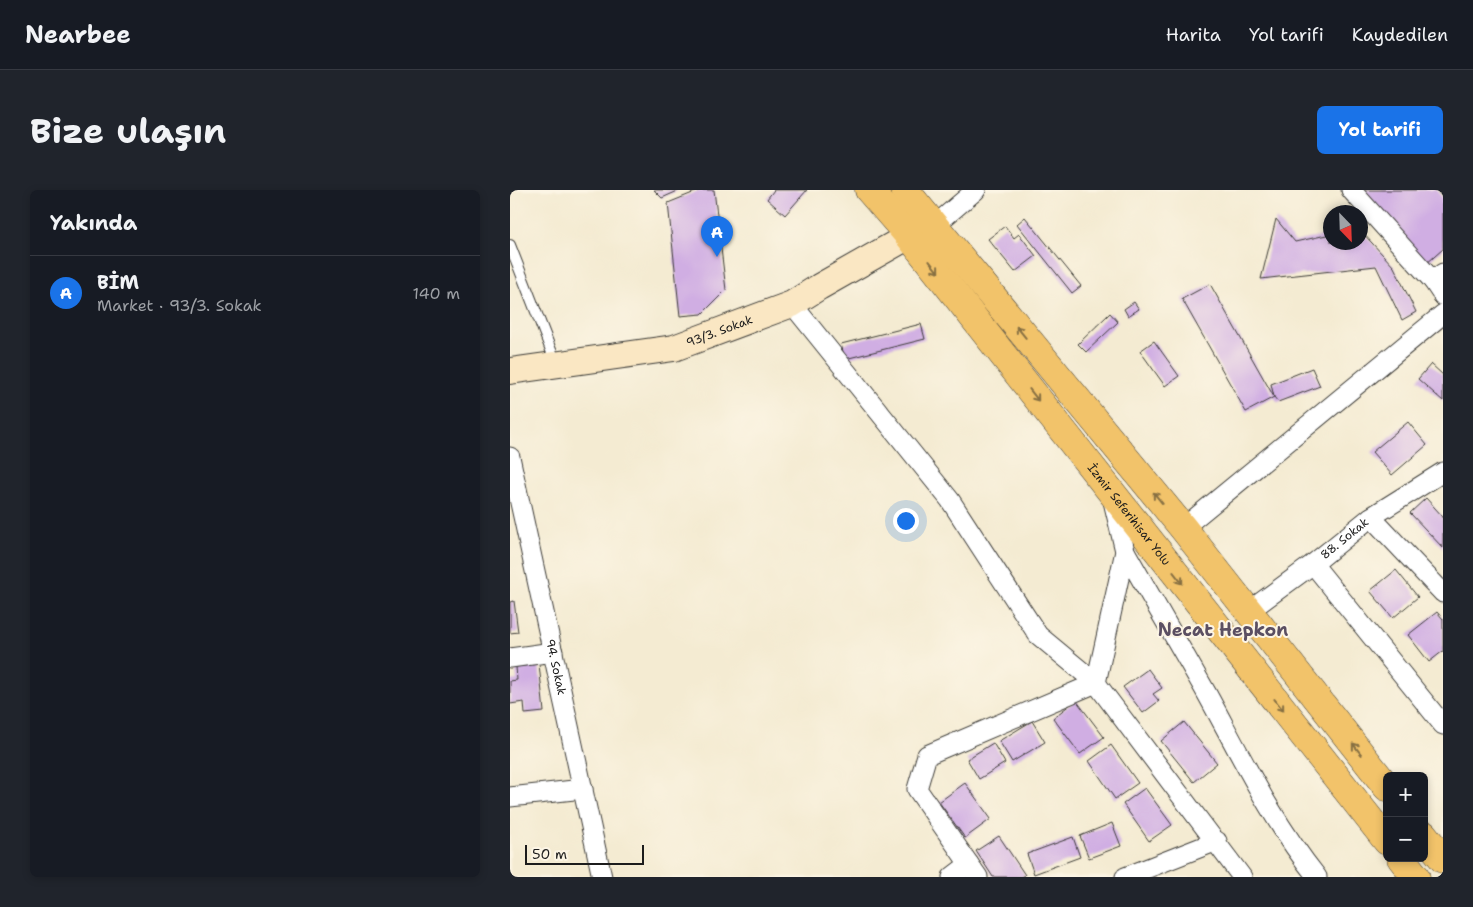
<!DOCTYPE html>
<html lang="tr">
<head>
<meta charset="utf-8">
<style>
	:root { --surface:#171b24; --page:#20242c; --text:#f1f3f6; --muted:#9ea1a6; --line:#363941; --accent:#1a73e8 }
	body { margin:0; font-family:"Shantell Sans",sans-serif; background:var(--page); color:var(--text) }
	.controls { position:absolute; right:15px; bottom:15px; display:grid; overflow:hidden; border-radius:8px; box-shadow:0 2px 8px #0003 }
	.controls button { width:45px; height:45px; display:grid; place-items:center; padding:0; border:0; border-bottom:1px solid var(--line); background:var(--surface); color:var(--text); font:25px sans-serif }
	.compass { position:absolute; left:813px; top:15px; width:45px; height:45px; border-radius:50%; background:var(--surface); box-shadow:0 2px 8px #0003; rotate:157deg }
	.scale { position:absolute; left:15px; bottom:12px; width:119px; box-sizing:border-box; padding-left:5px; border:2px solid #1c1c1c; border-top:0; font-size:14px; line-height:18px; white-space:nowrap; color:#1c1c1c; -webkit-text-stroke:4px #fcf5e5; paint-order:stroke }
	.you { position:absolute; left:395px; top:330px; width:18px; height:18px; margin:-12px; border:4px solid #fff; border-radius:50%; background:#1a73e8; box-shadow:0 0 0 8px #1a73e833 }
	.badge { display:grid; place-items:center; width:32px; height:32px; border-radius:50%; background:var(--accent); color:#fff; font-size:16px; font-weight:700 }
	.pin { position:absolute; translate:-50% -41px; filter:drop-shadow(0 1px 2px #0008) }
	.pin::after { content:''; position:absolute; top:26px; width:18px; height:15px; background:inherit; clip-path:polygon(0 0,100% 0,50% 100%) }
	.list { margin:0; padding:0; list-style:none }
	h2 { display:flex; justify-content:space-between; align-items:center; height:65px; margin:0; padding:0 20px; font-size:21px }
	h2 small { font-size:16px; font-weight:400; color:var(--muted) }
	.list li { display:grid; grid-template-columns:32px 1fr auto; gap:15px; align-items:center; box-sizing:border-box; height:75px; padding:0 20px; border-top:1px solid var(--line) }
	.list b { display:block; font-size:19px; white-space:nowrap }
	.list p { margin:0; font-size:16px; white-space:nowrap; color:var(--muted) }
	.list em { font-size:16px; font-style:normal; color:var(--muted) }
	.map { position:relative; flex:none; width:933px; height:687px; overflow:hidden; border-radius:8px }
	header { display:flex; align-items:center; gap:30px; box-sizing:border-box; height:70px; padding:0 25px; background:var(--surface); border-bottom:1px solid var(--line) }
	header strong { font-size:24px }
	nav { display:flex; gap:28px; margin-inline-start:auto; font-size:18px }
	.intro { display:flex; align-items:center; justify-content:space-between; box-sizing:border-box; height:120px; padding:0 30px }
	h1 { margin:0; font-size:35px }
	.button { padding:12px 22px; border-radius:8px; background:var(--accent); color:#fff; font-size:18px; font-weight:700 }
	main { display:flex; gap:30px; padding:0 30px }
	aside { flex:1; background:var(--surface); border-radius:8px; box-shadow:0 2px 8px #0003 }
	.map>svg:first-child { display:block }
	.building { fill:#d0aee3 }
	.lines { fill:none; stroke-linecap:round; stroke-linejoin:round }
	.lane-casing { stroke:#3c3b37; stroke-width:12 }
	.street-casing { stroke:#3c3b37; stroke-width:21 }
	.secondary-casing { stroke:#3c3b37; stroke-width:28 }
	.primary-casing { stroke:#3c3b37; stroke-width:29 }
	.lane { stroke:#fff; stroke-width:10 }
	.street { stroke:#fff; stroke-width:19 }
	.secondary { stroke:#fae7c3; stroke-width:26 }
	.primary { stroke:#f2c36a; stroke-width:28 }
	.oneway { stroke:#877043 }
	.labels { text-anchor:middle; stroke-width:4; stroke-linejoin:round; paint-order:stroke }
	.street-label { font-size:12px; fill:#1c1c1c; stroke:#fcf5e5 }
	.district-label { font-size:18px; font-weight:bold; fill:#5b4f62; stroke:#fcf5e5 }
</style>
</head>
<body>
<header>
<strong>Nearbee</strong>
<nav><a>Harita</a><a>Yol tarifi</a><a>Kaydedilen</a></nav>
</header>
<div class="intro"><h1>Bize ulaşın</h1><a class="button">Yol tarifi</a></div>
<main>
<aside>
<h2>Yakında<small></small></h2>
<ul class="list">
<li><span class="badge">A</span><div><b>BİM</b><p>Market · 93/3. Sokak</p></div><em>140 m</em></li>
</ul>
</aside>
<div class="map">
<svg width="933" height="687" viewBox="0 0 933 687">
	<rect width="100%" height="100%" fill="#fcf5e5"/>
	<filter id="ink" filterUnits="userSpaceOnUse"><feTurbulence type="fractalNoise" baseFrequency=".02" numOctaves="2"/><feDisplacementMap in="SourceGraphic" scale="10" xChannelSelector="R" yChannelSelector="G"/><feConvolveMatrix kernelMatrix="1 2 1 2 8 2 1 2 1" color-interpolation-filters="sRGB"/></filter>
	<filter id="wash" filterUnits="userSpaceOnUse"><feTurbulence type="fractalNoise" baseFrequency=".0096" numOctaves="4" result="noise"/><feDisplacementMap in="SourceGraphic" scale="20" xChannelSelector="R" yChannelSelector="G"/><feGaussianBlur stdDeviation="1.12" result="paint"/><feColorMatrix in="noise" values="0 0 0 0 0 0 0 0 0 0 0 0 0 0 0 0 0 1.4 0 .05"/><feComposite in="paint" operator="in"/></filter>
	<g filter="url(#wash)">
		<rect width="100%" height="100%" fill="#f4ebd2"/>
		<g id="blocks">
			<path class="building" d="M144 0H170L152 8Z
				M190 0H204L216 100 192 124 170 126 158 13Z
				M264 0H297L275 25 257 9Z
				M853 0H926L933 8V59L916 74Z
				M515 27 571 96 562 103 507 34Z
				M766 29 785 52 821 44V52H851V41L884 77 906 122 892 130 866 76 751 89Z
				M495 36 504 48 509 44 526 66 505 82 478 49Z
				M700 94 764 207 761 194 802 178 810 196 768 212 764 207 736 222 672 109Z
				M624 112 629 119 618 126 614 119Z
				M600 123 608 132 576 162 568 154Z
				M411 134 415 149 335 169 331 154Z
				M644 151 669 186 655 196 630 161Z
				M921 174 933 185V211L908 189Z
				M898 232 917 255 882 285 862 262Z
				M916 308 933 327V358L900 323Z
				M886 380 908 407 883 428 860 401Z
				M4 411 8 442 0 443V412Z
				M927 422 933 429V461L919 472 898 445Z
				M29 474 34 522 15 524 14 512 0 514V491L7 490 6 477Z
				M638 479 652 498 643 504 649 511 633 523 613 497Z
				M566 510 594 547 570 564 543 528Z
				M522 531 535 552 502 572 489 551Z
				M674 532 707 573 684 592 651 551Z
				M483 553 495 573 469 589 457 569Z
				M601 555 628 593 605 609 579 571Z
				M455 593 481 629 455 648 429 612Z
				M635 598 662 635 639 651 613 614Z
				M602 633 611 656 579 668 570 646Z
				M489 646 515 685 512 687H483L466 661Z
				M563 647 570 667 524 684 517 664Z"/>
		</g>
	</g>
	<g filter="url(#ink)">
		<use href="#blocks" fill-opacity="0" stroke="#3c3b37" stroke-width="1"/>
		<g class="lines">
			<defs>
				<path id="lane" d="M0 55 46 173"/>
				<g id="street">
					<path d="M841 0 923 91 933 83"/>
					<path d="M414 40 424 36 466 0"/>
					<path d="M923 91 933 106"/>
					<path d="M282 114 440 310 528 445 586 493 732 687"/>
					<path id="s1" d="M0 267 92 687"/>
					<path d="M861 327 933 403"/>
					<path d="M673 338 933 124"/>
					<path d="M615 361C642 409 670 456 697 504 731 566 762 631 807 687"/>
					<path d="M803 374 933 535"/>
					<path id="s2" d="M739 421 803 374 861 327 933 282"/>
					<path d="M0 468 43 462"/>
					<path d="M586 493 615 361 602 307"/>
					<path d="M0 607 73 599"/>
					<path d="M442 687 459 674"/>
					<path d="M468 687 407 599 417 565 586 493"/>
					<path d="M615 687 707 651"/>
				</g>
				<g id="secondary">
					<path id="s3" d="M0 181 164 158 282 114 309 97 399 46"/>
				</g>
				<g id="primary">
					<path id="s4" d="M359 0 399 46 877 651"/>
					<path d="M395 0 673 338 877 597"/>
					<path d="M914 645 933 669"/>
					<path d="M891 668 906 687"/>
				</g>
			</defs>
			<use href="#lane" class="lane-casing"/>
			<use href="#street" class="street-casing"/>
			<use href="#secondary" class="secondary-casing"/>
			<use href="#primary" class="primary-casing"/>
			<use href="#lane" class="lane"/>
			<use href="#street" class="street"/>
			<use href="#secondary" class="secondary"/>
			<use href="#primary" class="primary"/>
		</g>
		<defs><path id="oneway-shaft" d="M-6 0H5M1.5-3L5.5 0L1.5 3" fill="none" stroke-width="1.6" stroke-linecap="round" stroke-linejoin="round" transform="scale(1.25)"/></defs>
		<g class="oneway">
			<use href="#oneway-shaft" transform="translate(424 77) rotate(52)"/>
			<use href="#oneway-shaft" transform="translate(511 142) rotate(-129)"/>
			<use href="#oneway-shaft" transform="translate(524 205) rotate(52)"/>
			<use href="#oneway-shaft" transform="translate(648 308) rotate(-129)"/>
			<use href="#oneway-shaft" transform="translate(668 388) rotate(52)"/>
			<use href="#oneway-shaft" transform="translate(769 515) rotate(52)"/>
			<use href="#oneway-shaft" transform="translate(847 559) rotate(-128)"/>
		</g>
	</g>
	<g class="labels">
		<g class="street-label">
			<text dy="4" stroke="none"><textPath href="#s3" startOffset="214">93/3. Sokak</textPath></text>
			<text dy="4" stroke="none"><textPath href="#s4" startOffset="416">İzmir Seferihisar Yolu</textPath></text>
			<text dy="4" stroke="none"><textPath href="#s2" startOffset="120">88. Sokak</textPath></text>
			<text dy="4" stroke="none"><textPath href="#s1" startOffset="215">94. Sokak</textPath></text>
		</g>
		<g class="district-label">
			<text x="713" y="446">Necat Hepkon</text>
		</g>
	</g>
</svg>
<div class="controls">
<button>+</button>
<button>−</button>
</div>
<svg class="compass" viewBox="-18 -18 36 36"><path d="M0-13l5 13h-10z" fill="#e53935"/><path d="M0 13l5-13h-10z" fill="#9ea1a6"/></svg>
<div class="scale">50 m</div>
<div class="you"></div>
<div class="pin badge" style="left:207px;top:67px">A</div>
</div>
</main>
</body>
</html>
